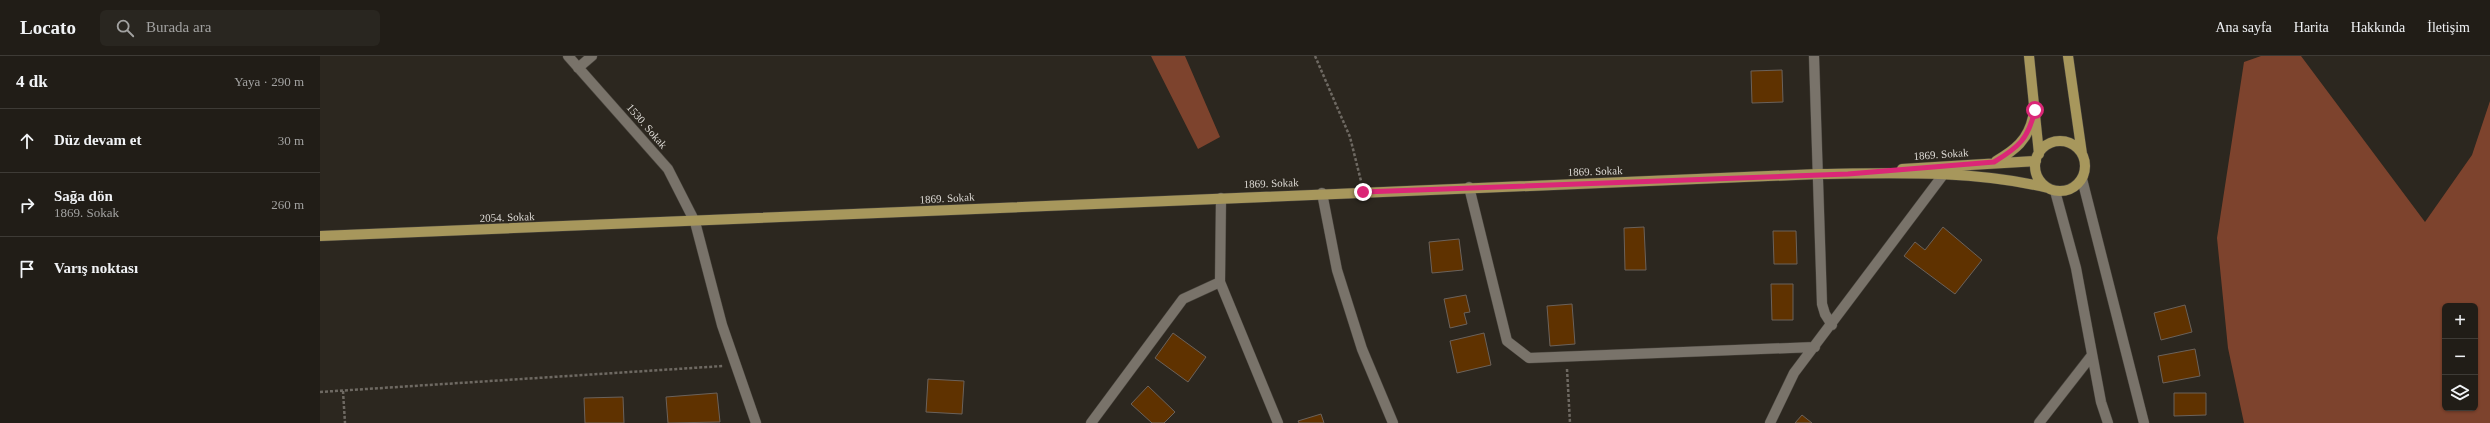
<!DOCTYPE html>
<html lang="tr">
<head>
<meta charset="utf-8">
<style>
	:root { --surface:#211d17; --page:#292620; --text:#f1f3f6; --muted:#a2a2a1; --line:#3e3b36 }
	body { margin:0; font-family:Georgia,serif; background:var(--page); color:var(--text) }
	.controls { position:absolute; right:12px; bottom:12px; display:grid; overflow:hidden; border-radius:6px; box-shadow:0 1px 3px #0004 }
	.controls button { width:36px; height:36px; display:grid; place-items:center; padding:0; border:0; border-bottom:1px solid var(--line); background:var(--surface); color:var(--text); font:20px sans-serif }
	.stop { position:absolute; width:12px; height:12px; margin:-9px; border:3px solid #db2777; border-radius:50%; background:#fff }
	.stop.end { background:#db2777; border-color:#fff; box-shadow:0 1px 4px #0008 }
	.list { margin:0; padding:0; list-style:none }
	h2 { display:flex; justify-content:space-between; align-items:center; height:52px; margin:0; padding:0 16px; font-size:17px }
	h2 small { font-size:13px; font-weight:400; color:var(--muted) }
	.list li { display:grid; grid-template-columns:26px 1fr auto; gap:12px; align-items:center; box-sizing:border-box; height:64px; padding:0 16px; border-top:1px solid var(--line) }
	.list b { display:block; font-size:15px; white-space:nowrap }
	.list p { margin:0; font-size:13px; white-space:nowrap; color:var(--muted) }
	.list em { font-size:13px; font-style:normal; color:var(--muted) }
	.icon { flex:none; width:22px; height:22px; fill:none; stroke:currentColor; stroke-width:2; stroke-linecap:round; stroke-linejoin:round }
	.map { position:relative; flex:none; width:2170px; height:367px; overflow:hidden }
	header { display:flex; align-items:center; gap:24px; box-sizing:border-box; height:56px; padding:0 20px; background:var(--surface); border-bottom:1px solid var(--line) }
	header strong { font-size:19px }
	nav { display:flex; gap:22px; margin-inline-start:auto; font-size:14px }
	.search { width:280px; height:36px; background:var(--page); display:flex; align-items:center; gap:10px; box-sizing:border-box; padding:0 14px; border-radius:6px; color:var(--muted); font-size:15px }
	main { display:flex }
	aside { flex:1; background:var(--surface) }
	.map>svg:first-child { display:block }
	.forest { fill:#7d432d; fill-rule:evenodd }
	.building { fill:#5f3200; stroke:#6b625b }
	.lines { fill:none; stroke-linecap:round; stroke-linejoin:round }
	.minor-casing { stroke:#48443d; stroke-width:11 }
	.major-casing { stroke:#48443d; stroke-width:11 }
	.path { stroke:#6e6962; stroke-width:2.5; stroke-dasharray:3 2; stroke-linecap:butt }
	.minor { stroke:#79736a; stroke-width:10 }
	.major { stroke:#a7975c; stroke-width:10 }
	.route { stroke:#db2777; stroke-width:5 }
	.labels { text-anchor:middle; stroke-width:3; stroke-linejoin:round; paint-order:stroke }
	.street-label { font-size:11px; fill:#dddad5; stroke:#2c271f }
</style>
</head>
<body>
<header>
<strong>Locato</strong>
<div class="search"><svg class="icon" aria-label="search" viewBox="0 0 24 24"><circle cx="10" cy="10" r="6"/><path d="M15 15l6 6"/></svg>Burada ara</div>
<nav><a>Ana sayfa</a><a>Harita</a><a>Hakkında</a><a>İletişim</a></nav>
</header>
<main>
<aside>
<h2>4 dk<small>Yaya · 290 m</small></h2>
<ul class="list">
<li><svg class="icon" aria-label="ahead" viewBox="0 0 24 24"><path d="M12 20V5M6 11l6-6 6 6"/></svg><div><b>Düz devam et</b></div><em>30 m</em></li>
<li><svg class="icon" aria-label="right" viewBox="0 0 24 24"><path d="M7 20v-9h11M14 6l5 5-5 5"/></svg><div><b>Sağa dön</b><p>1869. Sokak</p></div><em>260 m</em></li>
<li><svg class="icon" aria-label="arrive" viewBox="0 0 24 24"><path d="M6 21V4h12l-3 4 3 4H6"/></svg><div><b>Varış noktası</b></div></li>
</ul>
</aside>
<div class="map">
<svg width="2170" height="367" viewBox="0 0 2170 367">
	<rect width="100%" height="100%" fill="#2c271f"/>
	<path class="forest" d="M831 0H865L900 81 878 93Z
		M1941 0H1981L2105 166 2152 99 2170 45V367H1924L1908 292 1897 182 1924 6ZM2125 250H2155V352H2125Z"/>
	<path class="building" d="M1462 14 1463 46 1432 47 1431 15Z
		M1324 171 1326 214H1305L1304 172Z
		M1623 171 1662 204 1635 238 1584 200 1595 186 1605 194Z
		M1453 175H1476L1477 208H1454Z
		M1139 183 1143 214 1112 217 1109 186Z
		M1451 228H1473V264H1452Z
		M1146 239 1150 256 1144 257 1147 268 1130 272 1124 243Z
		M1252 248 1255 288 1230 290 1227 250Z
		M1865 249 1872 276 1841 284 1834 257Z
		M853 277 886 301 868 326 835 302Z
		M1164 277 1171 309 1137 317 1130 285Z
		M1875 293 1880 320 1843 327 1838 300Z
		M608 323 644 325 642 358 606 356Z
		M828 330 855 356 844 367H832L811 348Z
		M397 337 400 366 348 367 346 341Z
		M1854 337H1886V359L1854 360Z
		M303 341 304 367H265L264 342Z
		M1001 358 1004 367H979L978 365Z
		M1482 359 1492 367H1475Z"/>
	<g class="lines">
		<defs>
			<path id="minor" d="M248 0 348 113 375 166 402 269 436 367
				M1494 0 1502 248 1505 258 1512 269
				M258 12 272 0
				M1762 123 1824 367
				M1149 131 1187 285 1209 302 1495 291
				M1735 135 1756 212 1781 346 1788 367
				M1002 137 1017 214 1042 293 1073 367
				M901 142 900 226 958 367
				M771 367 863 243 900 226
				M1450 367 1474 317 1623 119
				M1719 367 1772 299"/>
			<path id="major" d="M1709 0 1719 98
				M1748 0 1762 98
				M1715 110a25 25 0 1 1 50 0a25 25 0 1 1-50 0Z
				M1676 105C1695 94 1708 84 1713 61
				M1582 113 1716 105
				M0 180 1499 118C1575 117 1654 114 1728 132"/>
		</defs>
		<use href="#minor" class="minor-casing"/>
		<use href="#major" class="major-casing"/>
		<path class="path" d="M995 0 1030 81 1041 125
			M1247 313 1250 367
			M23 335 25 367
			M0 336 403 310"/>
		<use href="#minor" class="minor"/>
		<use href="#major" class="major"/>
	</g>
	<g class="lines">
		<path class="route" d="M1043 136 1528 118 1674 106C1699 91 1708 83 1715 54"/>
	</g>
	<g class="labels">
		<g class="street-label">
			<text transform="translate(327 70) rotate(49)" y="4">1530. Sokak</text>
			<text transform="translate(1621 98) rotate(-4)" y="4">1869. Sokak</text>
			<text transform="translate(1275 115) rotate(-2)" y="4">1869. Sokak</text>
			<text transform="translate(951 127) rotate(-2)" y="4">1869. Sokak</text>
			<text transform="translate(627 142) rotate(-3)" y="4">1869. Sokak</text>
			<text transform="translate(187 161) rotate(-2)" y="4">2054. Sokak</text>
		</g>
	</g>
</svg>
<div class="controls">
<button>+</button>
<button>−</button>
<button><svg class="icon" aria-label="layers" viewBox="0 0 24 24"><path d="M12 4l9 5-9 5-9-5zM3 14l9 5 9-5"/></svg></button>
</div>
<div class="stop" style="left:1715px;top:54px"></div>
<div class="stop end" style="left:1043px;top:136px"></div>
</div>
</main>
</body>
</html>
